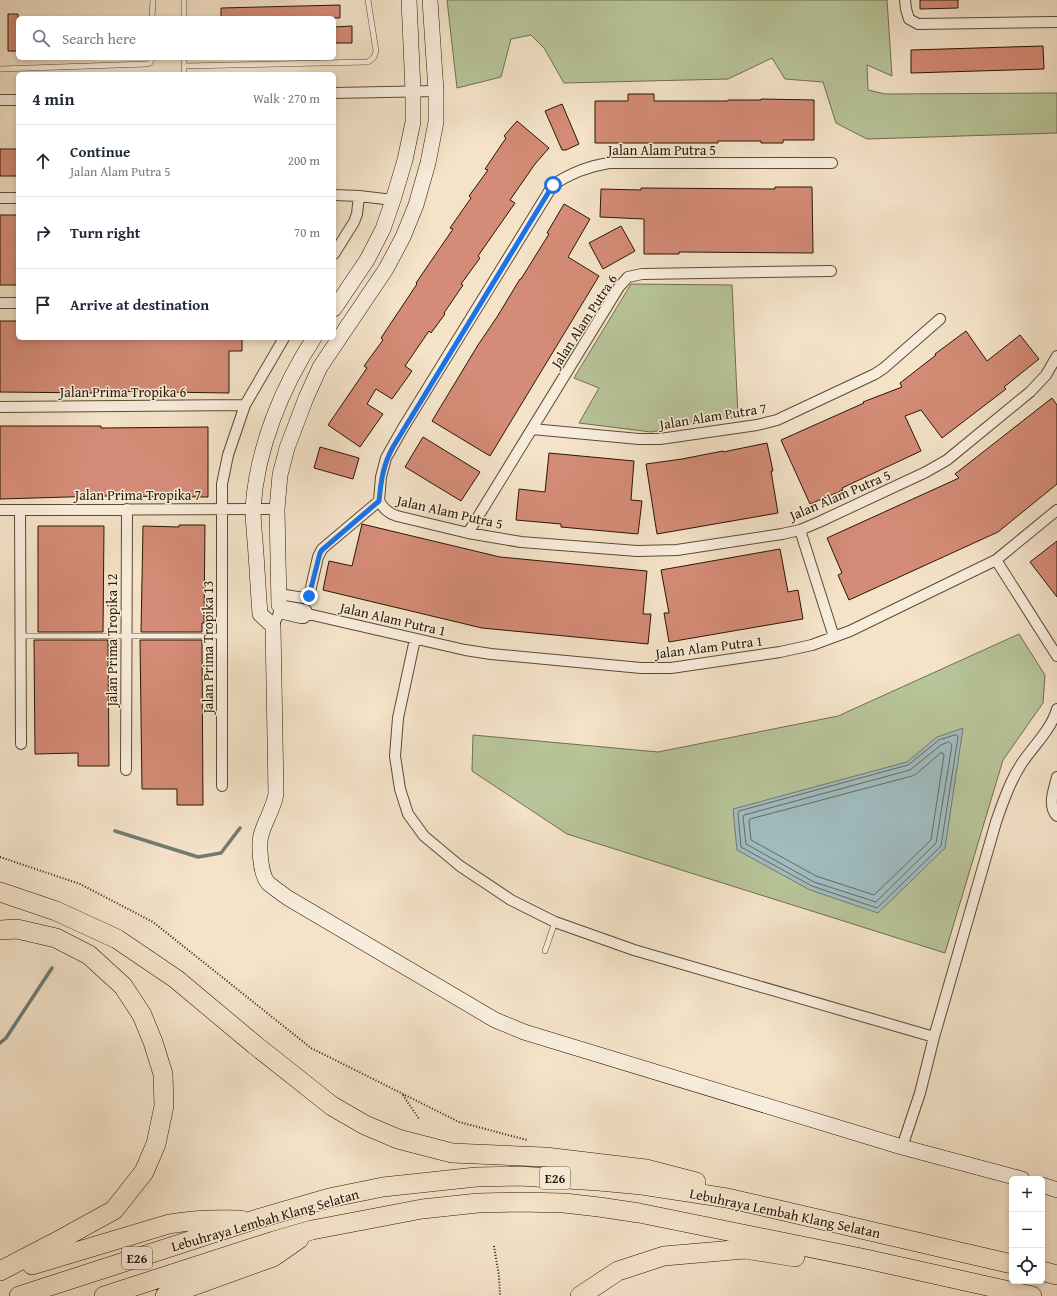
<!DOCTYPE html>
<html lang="en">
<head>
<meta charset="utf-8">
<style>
	:root { --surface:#fff; --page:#f2f2f3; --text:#1f2937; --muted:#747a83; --line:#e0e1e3 }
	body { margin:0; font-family:"Gentium Book Plus",serif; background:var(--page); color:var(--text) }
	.controls { position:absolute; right:12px; bottom:12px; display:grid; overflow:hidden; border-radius:6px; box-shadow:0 2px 6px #0003 }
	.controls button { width:36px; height:36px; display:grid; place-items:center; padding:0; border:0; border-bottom:1px solid var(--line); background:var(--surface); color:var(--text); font:20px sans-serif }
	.stop { position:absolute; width:12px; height:12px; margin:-9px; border:3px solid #1a73e8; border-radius:50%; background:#fff }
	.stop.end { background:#1a73e8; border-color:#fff; box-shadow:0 1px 4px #0008 }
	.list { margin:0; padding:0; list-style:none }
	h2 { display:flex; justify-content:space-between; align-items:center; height:52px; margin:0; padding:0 16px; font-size:17px }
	h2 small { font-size:13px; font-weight:400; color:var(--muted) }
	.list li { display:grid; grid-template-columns:26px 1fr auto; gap:12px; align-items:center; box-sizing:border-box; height:72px; padding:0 16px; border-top:1px solid var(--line) }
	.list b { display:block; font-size:15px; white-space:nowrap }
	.list p { margin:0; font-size:13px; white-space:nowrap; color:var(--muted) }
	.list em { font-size:13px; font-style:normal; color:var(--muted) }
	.icon { flex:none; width:22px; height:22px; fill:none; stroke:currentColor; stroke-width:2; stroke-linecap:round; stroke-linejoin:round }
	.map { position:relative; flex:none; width:1057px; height:1296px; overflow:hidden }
	.search { position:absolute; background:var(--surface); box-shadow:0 2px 6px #0003; left:16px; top:16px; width:320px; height:44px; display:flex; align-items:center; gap:10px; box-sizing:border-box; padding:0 14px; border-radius:6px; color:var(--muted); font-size:15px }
	.panel { position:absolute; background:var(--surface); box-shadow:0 2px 6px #0003; left:16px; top:72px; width:320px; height:268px; border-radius:6px }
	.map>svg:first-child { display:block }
	.green { fill:#b8c499; stroke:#716e4c }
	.water { fill:#a0bcc0; stroke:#717a73 }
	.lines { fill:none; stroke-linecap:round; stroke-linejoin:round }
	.shore { stroke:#656a60; stroke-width:1 }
	.stream { stroke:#717a73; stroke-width:3.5 }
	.building { fill:#d48b77; stroke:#2a1700 }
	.lane-casing { stroke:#5c4a32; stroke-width:6 }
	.street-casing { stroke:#5c4a32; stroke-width:12 }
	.secondary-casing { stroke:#2a1700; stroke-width:16 }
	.highway-casing { stroke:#2a1700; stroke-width:20 }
	.path { stroke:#2a1700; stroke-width:2; stroke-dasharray:1 2; stroke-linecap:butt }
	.lane { stroke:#f8eddc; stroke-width:5 }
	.street { stroke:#f8eddc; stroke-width:10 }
	.secondary { stroke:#f8eddc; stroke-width:15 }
	.highway { stroke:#f4e3c9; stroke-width:19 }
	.route { stroke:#1a73e8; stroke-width:5 }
	.labels { text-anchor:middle; stroke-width:3; stroke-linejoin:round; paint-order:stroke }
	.shield { fill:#f8eddc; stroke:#685742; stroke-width:1 }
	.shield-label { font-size:13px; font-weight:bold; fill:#2a1700 }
	.street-label { font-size:14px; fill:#2a1700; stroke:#f8eddc }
</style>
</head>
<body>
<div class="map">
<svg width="1057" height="1296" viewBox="0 0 1057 1296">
	<rect width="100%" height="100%" fill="#f4e3c9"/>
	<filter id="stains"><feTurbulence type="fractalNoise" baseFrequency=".005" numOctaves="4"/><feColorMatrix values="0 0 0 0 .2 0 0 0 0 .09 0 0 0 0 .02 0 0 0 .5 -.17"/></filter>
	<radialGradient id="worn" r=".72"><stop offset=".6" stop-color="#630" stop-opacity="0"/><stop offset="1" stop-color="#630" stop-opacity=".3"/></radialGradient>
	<path class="green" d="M447 0H887L892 76 867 65 868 90 885 94 1057 93V133L867 139 836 123 823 82 785 79 772 58 728 79 564 83 544 48 531 35 511 39 501 77 457 88Z
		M631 284 732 285 738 417 651 432 579 423 599 388 574 378Z
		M1019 634 1045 675 1043 703 1003 760 945 953 567 834 472 771 473 735 658 752 838 716Z"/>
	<path class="water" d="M963 728 945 848 878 913 810 890 737 850 733 809 907 762 937 737Z"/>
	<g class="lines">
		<path class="shore" d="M955 735H957L958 737 941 846 877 908 812 886 741 847 738 813 739 811 908 765 939 740Z
			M949 742 952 745 936 843 876 902 814 882 746 844 743 817 744 815 910 770 941 745Z
			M941 753H943L944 755 931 840 874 895 816 876 751 840 749 821 750 819 912 776 916 774Z"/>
		<path class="stream" d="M115 831 198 857 221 853 240 828
			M0 1043 6 1038 52 968"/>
	</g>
	<path class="building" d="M920 0H958V8L920 9Z
		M340 5V18H221V8Z
		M8 14H18V51H8Z
		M352 26V43H334V27Z
		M1043 46 1044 69 911 73V50Z
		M628 94H654V101H728V100H761V99L814 100V140H783V143H761V141H718V143H595V101H628Z
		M562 104 579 144 566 150H562L545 111Z
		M517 121 549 148 535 164 510 200 515 203 478 256 480 258 461 284 463 285 444 313 445 314 431 333 429 331 405 366 412 371 392 399 376 389 367 404 383 414 360 447 328 425 367 368 364 366 383 340 381 338 417 284 416 283 453 229 450 228 471 198 469 196 488 170 485 169 506 138 504 136Z
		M0 149H18V176H0Z
		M775 187H812L813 253 679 252V254H644V219L600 217 601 189 641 190V188L775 189Z
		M564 204 590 219 568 257 599 276 490 456 432 421 478 345 497 317 520 279H521L549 234 547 233Z
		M0 215H18V285H0Z
		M621 226 635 251 603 269 589 243Z
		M0 321H18V338H242V351H229V393L99 391V393L0 392Z
		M966 331 987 361 1020 335 1039 359 1004 387 1006 389 942 438 921 410 905 416 921 451 842 488 843 490 810 504 781 440 864 403 863 402 902 387 900 383 936 355 935 354Z
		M1052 398 1057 405V484L998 532 849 600 838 575 842 573 827 538 959 478 955 474Z
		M0 426H101V428L208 427V497L102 496 0 499Z
		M423 437 480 472 461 501 405 467Z
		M767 443 773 471H771L778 513 657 534 646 464 682 459 723 451V452Z
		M320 447 359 458 353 479 314 468Z
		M549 453 634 461 631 500 642 501 638 534 561 527V524L516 520 519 489 545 492Z
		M362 524 500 557 647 571 643 614H651L648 644 482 628 323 590 329 561 352 566Z
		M179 525H205L204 623H202V632H141L143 526 179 527Z
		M38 526H104L103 632H38Z
		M1057 541V597L1030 562Z
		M780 549 788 592 798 590 803 619 669 642 664 613H669L661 570Z
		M34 640H108L109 766H78V753L35 754Z
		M140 640H202L203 805H177V789H142Z"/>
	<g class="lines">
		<defs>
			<path id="lane" d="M184 0V18
				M152 18 153 0
				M184 58V74
				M184 66 368 62 374 57 376 51 368 0
				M0 69 147 64 150 63 152 58
				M20 636H223
				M545 951 555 922"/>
			<path id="street" d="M905 0 906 9 909 19 918 24 1057 22
				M334 93 436 91
				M0 100H18
				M832 163H609C590 166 569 174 553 185L403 428 386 458 381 477 379 501C384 509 388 513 397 516L468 533 521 542 637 551 677 550 782 534 800 530 819 522 926 472 947 460 1030 392 1046 375 1057 356
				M334 195 359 196 393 200
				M0 198H18
				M334 254 354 222 357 214 359 196
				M0 303H18
				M0 407 245 405
				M532 429 639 439H660L757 425 777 420 875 374 884 368 940 319
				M0 510 277 509
				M20 510 21 744
				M800 530 834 637
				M468 533 619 287 628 277 642 274 831 271
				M996 560 1057 656
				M279 594 304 598 309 596 318 557 322 549 379 501
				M279 613 301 618H304L308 614
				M308 614 465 650 491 654 641 668H671L780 652 812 645 850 631 996 560 1057 510
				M273 626 279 613V605L306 610 308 614
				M415 639 398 718 395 756 400 789 408 814 424 836 460 866 511 900 555 922 634 950 934 1037
				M126 770 127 509
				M1057 777C1054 789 1047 806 1057 816
				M222 786V484L228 455 245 405 284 338
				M902 1147 920 1093 934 1037 996 822C1003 802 1010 781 1022 763 1034 745 1051 730 1057 709"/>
			<path id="secondary" d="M334 309 367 260 383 229 393 200 405 160 413 122V91L409 0
				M314 338C282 387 257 448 253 508 253 518 254 530 255 541 257 565 258 589 260 614L273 626 276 794C274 807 266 819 262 832 258 842 260 874 268 883 274 888 281 893 288 898L495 1020 524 1032 902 1147 1022 1179
				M279 605 277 509 280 475 287 448 306 398 320 367 386 269 403 237 416 205 428 163 436 122V91L430 0
				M1042 1185 1057 1190"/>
			<path id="highway" d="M0 892 56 911 117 939 176 979 255 1045 332 1106 365 1125 398 1139 452 1153 545 1157 646 1169 696 1182
				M0 930 17 929 56 938 89 955 123 986 142 1015 153 1042 163 1074 164 1106 156 1144 144 1172 114 1210 54 1243 0 1271
				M32 1265 169 1224C193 1220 216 1219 241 1220
				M1042 1271 1057 1275
				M19 1296 254 1220 329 1198 383 1187 476 1177 519 1176 599 1181 642 1185 727 1198 1012 1264
				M104 1296 274 1241 312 1230 422 1209 478 1203 519 1202 564 1203 599 1207 639 1213 866 1259 1032 1296
				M165 1296 273 1257 299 1239
				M580 1296 618 1271 664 1256 745 1249 795 1257"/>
		</defs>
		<use href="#lane" class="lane-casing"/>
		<use href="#street" class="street-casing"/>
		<use href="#secondary" class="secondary-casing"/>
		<use href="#highway" class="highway-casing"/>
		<path class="path" d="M0 857 80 884 153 922 311 1048 459 1122 527 1140
			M403 1095 419 1119
			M494 1246 499 1276 500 1296"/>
		<use href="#lane" class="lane"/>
		<use href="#street" class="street"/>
		<use href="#secondary" class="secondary"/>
		<use href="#highway" class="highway"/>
	</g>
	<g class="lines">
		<path class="route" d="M309 596 320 553 322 550 379 501C381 481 383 465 393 447L553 185"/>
	</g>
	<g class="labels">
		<g class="shield">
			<rect x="540" y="1167" width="30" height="22" rx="3"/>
			<rect x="122" y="1247" width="30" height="22" rx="3"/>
		</g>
		<g class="shield-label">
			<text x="555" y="1183">E26</text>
			<text x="137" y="1263">E26</text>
		</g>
		<g class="street-label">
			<text x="662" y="155">Jalan Alam Putra 5</text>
			<text transform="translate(584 321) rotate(-57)" y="5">Jalan Alam Putra 6</text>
			<text x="123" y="397">Jalan Prima Tropika 6</text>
			<text transform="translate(713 416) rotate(-9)" y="5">Jalan Alam Putra 7</text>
			<text x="138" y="500">Jalan Prima Tropika 7</text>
			<text transform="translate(840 495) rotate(-23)" y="5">Jalan Alam Putra 5</text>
			<text transform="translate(450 512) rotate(13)" y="5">Jalan Alam Putra 5</text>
			<text transform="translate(393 619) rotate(13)" y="5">Jalan Alam Putra 1</text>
			<text transform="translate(112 640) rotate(-90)" y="5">Jalan Prima Tropika 12</text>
			<text transform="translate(208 647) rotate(-90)" y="5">Jalan Prima Tropika 13</text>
			<text transform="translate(709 647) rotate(-7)" y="5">Jalan Alam Putra 1</text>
			<text transform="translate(785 1213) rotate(12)" y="5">Lebuhraya Lembah Klang Selatan</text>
			<text transform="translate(265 1220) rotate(-16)" y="5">Lebuhraya Lembah Klang Selatan</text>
		</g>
	</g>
	<rect width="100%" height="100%" filter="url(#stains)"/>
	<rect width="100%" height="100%" fill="url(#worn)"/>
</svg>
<div class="controls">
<button>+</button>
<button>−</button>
<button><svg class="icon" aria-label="locate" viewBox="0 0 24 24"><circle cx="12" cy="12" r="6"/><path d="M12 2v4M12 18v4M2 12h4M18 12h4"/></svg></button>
</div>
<div class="stop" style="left:553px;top:185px"></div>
<div class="stop end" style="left:309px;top:596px"></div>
<div class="search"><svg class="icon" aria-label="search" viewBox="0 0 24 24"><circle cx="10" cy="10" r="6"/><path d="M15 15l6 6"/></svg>Search here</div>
<section class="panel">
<h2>4 min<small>Walk · 270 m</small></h2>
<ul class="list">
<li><svg class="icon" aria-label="ahead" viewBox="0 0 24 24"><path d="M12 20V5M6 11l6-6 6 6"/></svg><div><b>Continue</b><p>Jalan Alam Putra 5</p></div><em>200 m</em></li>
<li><svg class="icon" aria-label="right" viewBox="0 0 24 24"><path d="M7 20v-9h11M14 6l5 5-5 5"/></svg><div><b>Turn right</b></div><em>70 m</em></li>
<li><svg class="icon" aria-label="arrive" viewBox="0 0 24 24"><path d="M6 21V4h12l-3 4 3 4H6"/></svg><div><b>Arrive at destination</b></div></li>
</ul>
</section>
</div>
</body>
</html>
